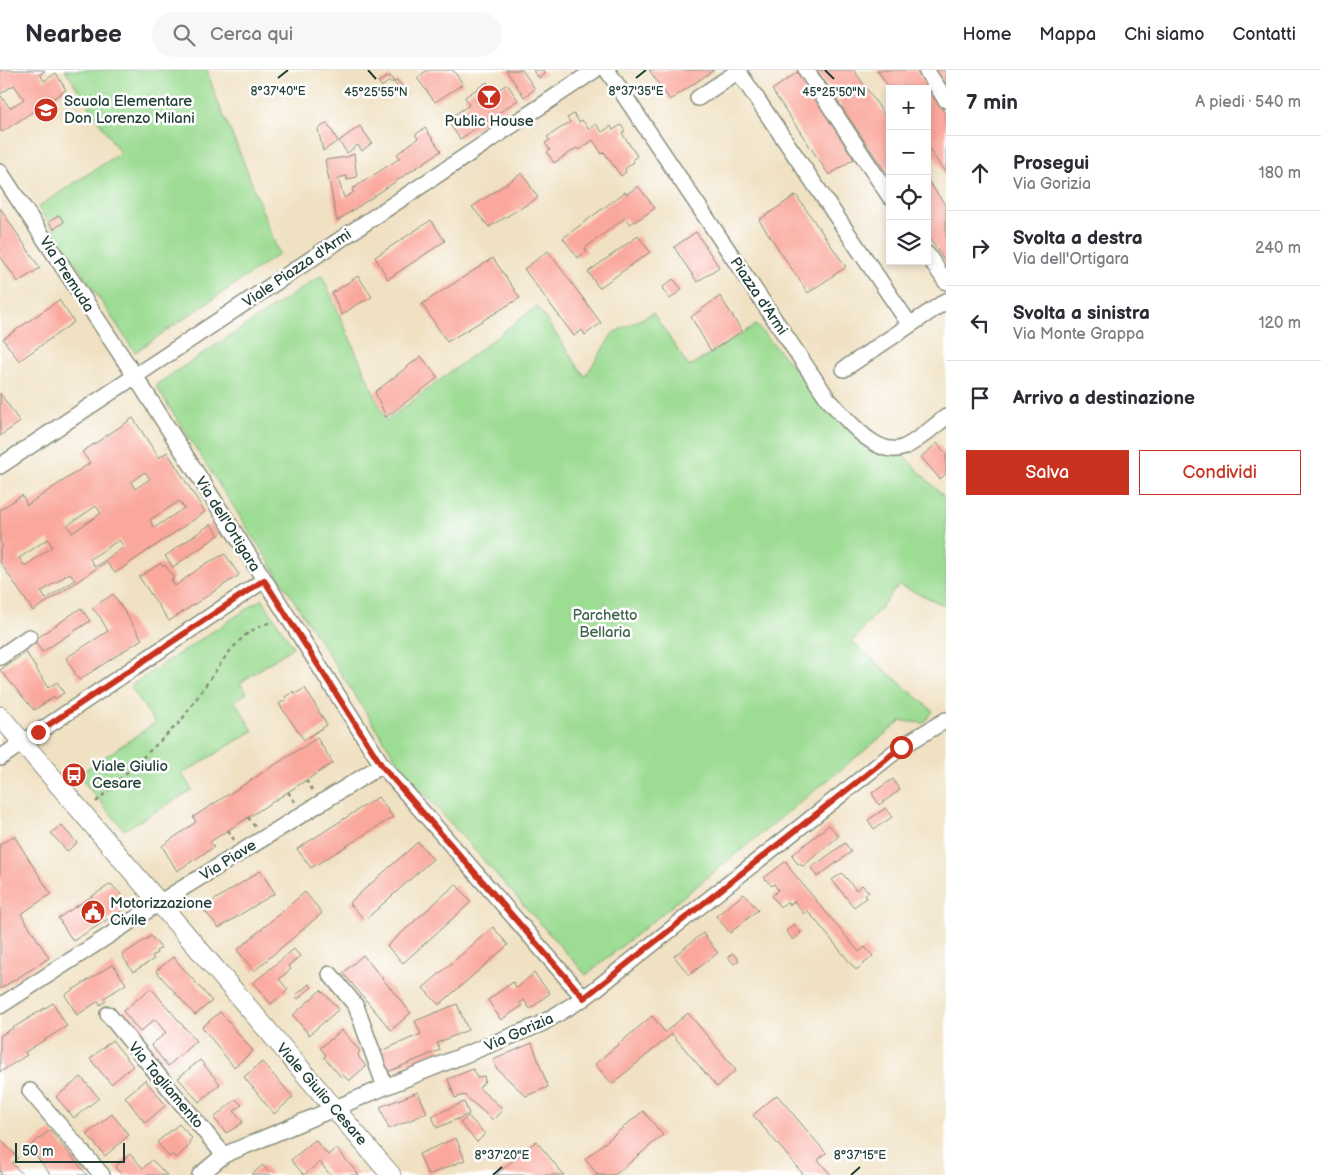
<!DOCTYPE html>
<html lang="it">
<head>
<meta charset="utf-8">
<style>
	:root { --surface:#fff; --page:#f7f7f7; --text:#2b2b33; --muted:#7c7c81; --line:#e1e1e2; --accent:#c8321e }
	body { margin:0; font-family:"Balsamiq Sans",sans-serif; background:var(--page); color:var(--text) }
	.controls { position:absolute; right:15px; top:15px; display:grid; overflow:hidden; border-radius:0px; box-shadow:0 2px 8px #0003 }
	.controls button { width:45px; height:45px; display:grid; place-items:center; padding:0; border:0; border-bottom:1px solid var(--line); background:var(--surface); color:var(--text); font:25px sans-serif }
	.scale { position:absolute; left:15px; bottom:12px; width:110px; box-sizing:border-box; padding-left:5px; border:2px solid #1f3d34; border-top:0; font-size:14px; line-height:18px; white-space:nowrap; color:#1f3d34; -webkit-text-stroke:4px #fff; paint-order:stroke }
	.stop { position:absolute; width:15px; height:15px; margin:-11px; border:4px solid #c8321e; border-radius:50%; background:#fff }
	.stop.end { background:#c8321e; border-color:#fff; box-shadow:0 1px 5px #0008 }
	.list { margin:0; padding:0; list-style:none }
	h2 { display:flex; justify-content:space-between; align-items:center; height:65px; margin:0; padding:0 20px; font-size:21px }
	h2 small { font-size:16px; font-weight:400; color:var(--muted) }
	.list li { display:grid; grid-template-columns:32px 1fr auto; gap:15px; align-items:center; box-sizing:border-box; height:75px; padding:0 20px; border-top:1px solid var(--line) }
	.list b { display:block; font-size:19px; white-space:nowrap }
	.list p { margin:0; font-size:16px; white-space:nowrap; color:var(--muted) }
	.list em { font-size:16px; font-style:normal; color:var(--muted) }
	.actions { display:flex; gap:10px; padding:15px 20px }
	.actions a { flex:1; padding:11px 0; border:1px solid var(--accent); border-radius:0px; text-align:center; font-size:18px; color:var(--accent) }
	.actions .main { background:var(--accent); color:#fff }
	.icon { flex:none; width:28px; height:28px; fill:none; stroke:currentColor; stroke-width:2; stroke-linecap:round; stroke-linejoin:round }
	.map { position:relative; flex:none; width:946px; height:1105px; overflow:hidden }
	header { display:flex; align-items:center; gap:30px; box-sizing:border-box; height:70px; padding:0 25px; background:var(--surface); border-bottom:1px solid var(--line) }
	header strong { font-size:24px }
	nav { display:flex; gap:28px; margin-inline-start:auto; font-size:18px }
	.search { width:350px; height:45px; background:var(--page); display:flex; align-items:center; gap:12px; box-sizing:border-box; padding:0 18px; border-radius:28px; color:var(--muted); font-size:19px }
	main { display:flex }
	aside { flex:1; background:var(--surface) }
	.map>svg:first-child { display:block }
	.green { fill:#9cdc93; stroke:#5e8c64 }
	.building { fill:#faa79c; fill-rule:evenodd }
	.lines { fill:none; stroke-linecap:round; stroke-linejoin:round }
	.minor-casing { stroke:#888f7c; stroke-width:18 }
	.major-casing { stroke:#888f7c; stroke-width:21 }
	.path { stroke:#888f7c; stroke-width:2.5; stroke-dasharray:4 4; stroke-linecap:butt }
	.minor { stroke:#fff; stroke-width:15 }
	.major { stroke:#fff; stroke-width:19 }
	.route { stroke:#c8321e; stroke-width:6 }
	.ticks { fill:none; stroke:#1f3d34; stroke-width:2 }
	.labels { text-anchor:middle; stroke-width:5; stroke-linejoin:round; paint-order:stroke }
	.poi-label { font-size:15px; fill:#1f3d34; stroke:#fff; text-anchor:start }
	.street-label { font-size:15px; fill:#1f3d34; stroke:#fff }
	.park-label { font-size:15px; fill:#3e654c; stroke:#fff }
	.ticks-label { font-size:12px; text-anchor:middle; fill:#1f3d34; stroke:#fff; stroke-width:5; stroke-linejoin:round; paint-order:stroke }
</style>
</head>
<body>
<header>
<strong>Nearbee</strong>
<div class="search"><svg class="icon" aria-label="search" viewBox="0 0 24 24"><circle cx="10" cy="10" r="6"/><path d="M15 15l6 6"/></svg>Cerca qui</div>
<nav><a>Home</a><a>Mappa</a><a>Chi siamo</a><a>Contatti</a></nav>
</header>
<main>
<div class="map">
<svg width="946" height="1105" viewBox="0 0 946 1105">
	<rect width="100%" height="100%" fill="#fff"/>
	<filter id="ink" filterUnits="userSpaceOnUse"><feTurbulence type="fractalNoise" baseFrequency=".02" numOctaves="2"/><feDisplacementMap in="SourceGraphic" scale="10" xChannelSelector="R" yChannelSelector="G"/><feConvolveMatrix kernelMatrix="1 2 1 2 8 2 1 2 1" color-interpolation-filters="sRGB"/></filter>
	<filter id="wash" filterUnits="userSpaceOnUse"><feTurbulence type="fractalNoise" baseFrequency=".0096" numOctaves="4" result="noise"/><feDisplacementMap in="SourceGraphic" scale="20" xChannelSelector="R" yChannelSelector="G"/><feGaussianBlur stdDeviation="1.12" result="paint"/><feColorMatrix in="noise" values="0 0 0 0 0 0 0 0 0 0 0 0 0 0 0 0 0 1.4 0 .05"/><feComposite in="paint" operator="in"/></filter>
	<g filter="url(#wash)">
		<rect width="100%" height="100%" fill="#f0e1c3"/>
		<path class="green" d="M65 0H207L216 28 242 88 279 184 135 282 38 137 120 83Z
			M322 205 386 351 537 236 585 307 613 263 653 243 689 297 756 255 866 378C878 382 890 388 903 385L946 429V536L899 515 852 572 933 641 924 653 901 651 586 905 403 700 157 318V314Z
			M262 529 293 577 240 613 247 623 235 631 253 661 182 704 192 720 124 760 78 705 155 653 130 616Z"/>
		<g id="blocks">
			<path class="building" d="M0 0H44L45 1 40 4 44 11 56 3 66 20 2 62 0 60V25L10 38 24 29 14 15 0 24Z
				M427 0H453L463 14 435 32 417 8Z
				M506 0H522L535 19 524 27Z
				M533 0H543L545 4 539 8 538 5 536 6Z
				M649 0H714L670 30Z
				M817 0H854L890 53V109Z
				M877 0H916L946 45V104L927 76V19H890Z
				M936 0H946V15Z
				M798 2 854 89 829 105 772 20Z
				M390 6 394 12H388L382 17 378 12Z
				M397 10 408 24 405 27 394 12Z
				M487 12 494 23 507 14 518 30 460 69 447 50 469 35 465 27Z
				M574 44 579 52 582 50 589 59 596 54 602 62 611 56 613 60 621 55 625 61 622 63 637 86 632 90 634 92 625 99 626 102 621 106 604 82 602 84 593 70 579 80 577 78 554 93 547 82 550 80 545 73 550 70 547 67 570 52 567 48Z
				M327 53 338 71 323 81 318 59Z
				M360 56 372 73 362 81 358 75 347 83 339 71Z
				M425 58 441 81 337 151 325 90 347 87 354 84 357 107 347 110V106L338 108 344 128 354 122 352 119 400 88 397 84 418 68 415 65Z
				M522 103 538 128 489 157 472 137Z
				M927 109 946 136V193L927 165Z
				M638 116 655 138 642 147 630 154 625 148 585 178 587 181 578 188 563 168 625 122 627 124Z
				M796 125 846 197 808 223 759 150Z
				M0 138 40 198 18 212 0 186Z
				M59 145 64 152 54 159 49 152Z
				M431 150 445 171 388 209 375 187Z
				M696 162 719 197 697 212 674 177Z
				M638 166 650 182 599 218 588 202Z
				M548 181 601 253 585 265 582 260 574 266 524 199Z
				M493 188 520 228 447 272 422 234Z
				M358 206 372 227 356 235 342 245 332 223Z
				M673 209 682 219 670 229 662 218Z
				M720 226 742 261 711 281 691 247Z
				M59 230 74 252 19 291 3 269Z
				M421 286 438 308 386 347 375 322Z
				M0 323 20 352 0 366Z
				M133 348 159 388 167 382 205 442 115 503 106 492 33 541 0 492V479L3 476 0 472V440L22 425 27 435 90 393 82 382ZM145 402 150 409 135 419 131 412ZM179 431 184 438 154 458 150 450ZM96 436 101 443 72 463 68 455ZM48 469 52 477 25 496 19 488ZM119 470 124 477 95 497 90 489ZM70 503 75 510 46 529 41 522Z
				M937 373 946 384V404L940 409 921 387Z
				M211 454 219 465 173 497 165 486Z
				M225 484 239 505 169 551 139 507 161 493 163 497 165 495 174 508 171 509 175 516 205 494Z
				M113 524 142 569 79 610 66 588 108 561 100 547 92 538Z
				M81 538 90 551 42 582 34 570Z
				M26 582 48 618 57 612 64 623 55 629 54 627 34 640 0 600Z
				M305 618 327 655 304 670 279 634 287 629 285 627 294 621 295 624Z
				M317 668 333 693 210 772 214 777 177 801 162 776 196 752 193 747Z
				M893 709 900 720 879 735 872 723Z
				M378 727 393 747 311 798 297 779Z
				M886 738 892 747 874 759 868 750Z
				M61 755 77 773 67 781 51 763Z
				M829 755 839 766 803 796 797 793 792 785Z
				M14 766 51 824 21 844 49 888 0 919V774Z
				M418 772 433 789 365 850 349 833Z
				M845 773 851 782 817 807 811 798Z
				M786 791 790 799 859 882 865 877 873 886 856 900 808 841 804 844 794 831 790 835 787 832 780 837 772 826 778 820 774 814 772 816 764 808Z
				M260 801 275 823 219 858 202 838Z
				M842 803 856 820 862 815 869 822 865 825 867 827 854 837 832 810Z
				M111 814 129 833V836L73 871 58 848Z
				M456 814 471 832 403 893 387 876Z
				M305 822 322 843 254 901 237 880Z
				M744 824 758 840 730 863 716 846Z
				M794 854 801 863 793 870 786 861Z
				M493 857 508 875 439 935 423 918Z
				M703 863 718 883 689 905 674 886Z
				M151 866 161 878 156 881 157 883 152 886 154 889 133 902 122 885Z
				M294 879 300 886 288 896 291 899 279 909 288 920 271 934 253 913Z
				M733 883 739 890 734 894 728 887Z
				M363 885 411 943 391 960 343 903Z
				M173 887 212 931 195 945 156 901Z
				M113 894 126 914 104 928 106 931 100 935 99 931 77 945 65 925Z
				M534 903 550 923 530 939 524 930 520 933 522 936 501 950 488 930 513 912 517 918Z
				M309 914 312 917 298 929 295 926Z
				M151 918 196 971 168 996 151 975 166 963 155 949 140 962 123 941Z
				M321 920 339 939 309 965 293 945Z
				M53 933 67 956 25 982 27 985 0 1002V966Z
				M457 934 468 960 437 973 440 980 385 1003 376 983 421 964 415 951Z
				M220 942 253 981 234 997 202 957Z
				M688 943 736 1000 717 1017 672 964 612 1014 595 994 652 946 665 962Z
				M342 960 360 981 358 984 360 989 366 996 349 1011 343 1005 341 1007 324 987 326 985 320 978Z
				M112 970 133 996 111 1014 90 989Z
				M532 973 548 1017 526 1026 496 998 493 990Z
				M200 990 220 1014 199 1032 178 1008Z
				M262 992 293 1027 274 1044 244 1007Z
				M473 999 477 1008 484 1006 485 1011 479 1018 503 1039 493 1050 464 1025 455 1028 448 1009Z
				M81 1007 99 1028 74 1048 56 1027Z
				M145 1010 166 1035 145 1053 125 1027Z
				M418 1022 427 1043 389 1059 380 1037Z
				M777 1025 826 1083 818 1090 831 1105H801L803 1104 753 1045Z
				M236 1029 242 1035 234 1041 243 1052 235 1058 226 1063 214 1048Z
				M464 1032 469 1044 437 1058 432 1046Z
				M643 1041 663 1065 615 1105H595L597 1104 585 1089Z
				M112 1044 129 1065 105 1086 87 1064Z
				M468 1046 485 1064 477 1072 460 1053Z
				M179 1054 192 1068 189 1071 191 1074 176 1088 173 1085 169 1087 157 1072Z
				M50 1060 87 1105H51L29 1077Z
				M456 1068 465 1090 428 1105 419 1084Z
				M0 1069 18 1088 12 1093 23 1105H0L1 1102 0 1101Z
				M315 1070 328 1085 336 1078 359 1105H330L320 1092 304 1105 291 1090Z
				M536 1071 564 1105H496Z
				M130 1084 143 1098 152 1090 167 1105H122L115 1097Z
				M263 1095 271 1105H251Z"/>
		</g>
	</g>
	<g filter="url(#ink)">
		<use href="#blocks" fill-opacity="0" stroke="#888f7c" stroke-width="1"/>
		<g class="lines">
			<defs>
				<path id="minor" d="M607 0 828 329C844 346 875 387 902 378 916 373 934 356 946 347
					M806 0 890 127
					M926 0 946 30
					M738 1 910 255
					M698 28 740 0
					M0 102 135 306 382 695 584 928
					M927 184 946 212
					M844 299 946 231
					M0 396 595 0
					M0 587 29 567
					M0 688 264 510
					M330 904 356 936 385 1017
					M0 936 170 826 382 695
					M108 944 224 1085
					M30 1021 102 1105
					M200 1105 224 1085 385 1017 541 954 584 928 597 918 901 677 946 650"/>
				<path id="major" d="M0 646 391 1105"/>
			</defs>
			<use href="#minor" class="minor-casing"/>
			<use href="#major" class="major-casing"/>
			<path class="path" d="M306 710 313 721
				M288 722 295 732
				M96 732 181 651 228 583 244 566 256 558 273 551
				M248 747 255 757
				M228 760 234 770"/>
			<use href="#minor" class="minor"/>
			<use href="#major" class="major"/>
		</g>
	</g>
	<g class="lines" filter="url(#ink)">
		<path class="route" d="M38 662 264 510 382 696 584 928 901 677"/>
	</g>
	<path class="ticks" d="M368 0 376 9M825 0 834 9M278 8 288 0M636 8 646 0M493 1105 502 1097M851 1105 860 1097"/>
	<defs>
		<symbol id="bar-disc" viewBox="-11 -11 22 22"><circle r="9.5" fill="#c8321e" stroke="#fff"/><path d="M-6-5H6L.8 .8V4.5H3.5V6h-7V4.5H-.8V.8Z" fill="#fff"/></symbol>
		<symbol id="school-disc" viewBox="-11 -11 22 22"><circle r="9.5" fill="#c8321e" stroke="#fff"/><path d="M0-5L7-2L0 1L-7-2ZM-4 1L0 2.5L4 1V4Q0 6-4 4Z" fill="#fff"/></symbol>
		<symbol id="bus-disc" viewBox="-11 -11 22 22"><circle r="9.5" fill="#c8321e" stroke="#fff"/><path d="M-5-6H5V4H4V6H2V4H-2V6H-4V4H-5ZM-3.5-4V0h7V-4ZM-3.5 1.2v1.5H-2V1.2ZM2 1.2v1.5H3.5V1.2Z" fill="#fff"/></symbol>
		<symbol id="civic-disc" viewBox="-11 -11 22 22"><circle r="9.5" fill="#c8321e" stroke="#fff"/><path d="M-.6-6.5H3V-4.5H.6V-3L4-1V1h2V6H-6V1h2V-1L-.6-3ZM-1.2 2.5V6h2.4V2.5Z" fill="#fff"/></symbol>
	</defs>
	<g fill-rule="evenodd">
		<use href="#bar-disc" x="475" y="13" width="28" height="28"/>
		<use href="#school-disc" x="32" y="26" width="28" height="28"/>
		<use href="#bus-disc" x="60" y="691" width="28" height="28"/>
		<use href="#civic-disc" x="79" y="828" width="28" height="28"/>
	</g>
	<g class="labels">
		<g class="poi-label">
			<text x="64" y="36">Scuola Elementare<tspan x="64" dy="17">Don Lorenzo Milani</tspan></text>
			<text x="489" y="56" text-anchor="middle">Public House</text>
			<text x="92" y="701">Viale Giulio<tspan x="92" dy="17">Cesare</tspan></text>
			<text x="110" y="838">Motorizzazione<tspan x="110" dy="17">Civile</tspan></text>
		</g>
		<g class="street-label">
			<text transform="translate(297 198) rotate(-34)" y="5">Viale Piazza d'Armi</text>
			<text transform="translate(67 204) rotate(57)" y="5">Via Premuda</text>
			<text transform="translate(759 226) rotate(56)" y="5">Piazza d'Armi</text>
			<text transform="translate(228 454) rotate(58)" y="5">Via dell'Ortigara</text>
			<text transform="translate(228 790) rotate(-32)" y="5">Via Piave</text>
			<text transform="translate(519 962) rotate(-24)" y="5">Via Gorizia</text>
			<text transform="translate(166 1015) rotate(50)" y="5">Via Tagliamento</text>
			<text transform="translate(322 1024) rotate(49)" y="5">Viale Giulio Cesare</text>
		</g>
		<g class="park-label">
			<text x="605" y="550">Parchetto<tspan x="605" dy="17">Bellaria</tspan></text>
		</g>
	</g>
	<g class="ticks-label">
		<text x="278" y="25">8°37'40"E</text>
		<text x="636" y="25">8°37'35"E</text>
		<text x="376" y="26">45°25'55"N</text>
		<text x="834" y="26">45°25'50"N</text>
		<text x="502" y="1089">8°37'20"E</text>
		<text x="860" y="1089">8°37'15"E</text>
	</g>
</svg>
<div class="controls">
<button>+</button>
<button>−</button>
<button><svg class="icon" aria-label="locate" viewBox="0 0 24 24"><circle cx="12" cy="12" r="6"/><path d="M12 2v4M12 18v4M2 12h4M18 12h4"/></svg></button>
<button><svg class="icon" aria-label="layers" viewBox="0 0 24 24"><path d="M12 4l9 5-9 5-9-5zM3 14l9 5 9-5"/></svg></button>
</div>
<div class="scale">50 m</div>
<div class="stop" style="left:901px;top:677px"></div>
<div class="stop end" style="left:38px;top:662px"></div>
</div>
<aside>
<h2>7 min<small>A piedi · 540 m</small></h2>
<ul class="list">
<li><svg class="icon" aria-label="ahead" viewBox="0 0 24 24"><path d="M12 20V5M6 11l6-6 6 6"/></svg><div><b>Prosegui</b><p>Via Gorizia</p></div><em>180 m</em></li>
<li><svg class="icon" aria-label="right" viewBox="0 0 24 24"><path d="M7 20v-9h11M14 6l5 5-5 5"/></svg><div><b>Svolta a destra</b><p>Via dell'Ortigara</p></div><em>240 m</em></li>
<li><svg class="icon" aria-label="left" viewBox="0 0 24 24"><path d="M17 20v-9H6M10 6l-5 5 5 5"/></svg><div><b>Svolta a sinistra</b><p>Via Monte Grappa</p></div><em>120 m</em></li>
<li><svg class="icon" aria-label="arrive" viewBox="0 0 24 24"><path d="M6 21V4h12l-3 4 3 4H6"/></svg><div><b>Arrivo a destinazione</b></div></li>
</ul>
<div class="actions"><a class="main">Salva</a><a>Condividi</a></div>
</aside>
</main>
</body>
</html>
